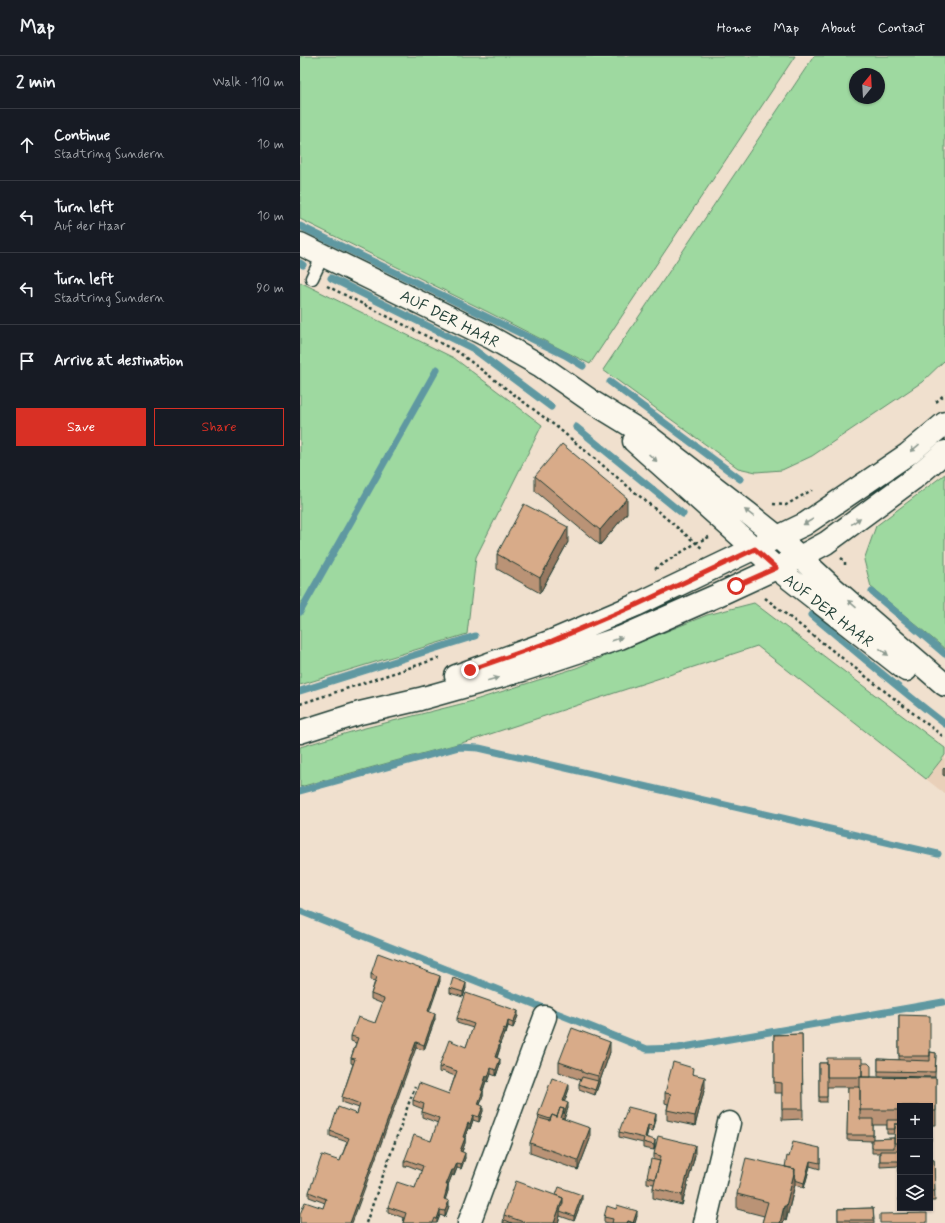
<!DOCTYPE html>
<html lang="en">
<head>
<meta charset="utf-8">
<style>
	:root { --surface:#171b24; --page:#20242c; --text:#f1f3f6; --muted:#9ea1a6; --line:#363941; --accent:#d93025 }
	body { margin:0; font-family:Mynerve,sans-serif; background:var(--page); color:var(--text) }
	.controls { position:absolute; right:12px; bottom:12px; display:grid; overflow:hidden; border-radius:0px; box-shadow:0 1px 3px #0004 }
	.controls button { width:36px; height:36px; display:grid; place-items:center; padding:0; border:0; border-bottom:1px solid var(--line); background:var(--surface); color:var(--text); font:20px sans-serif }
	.compass { position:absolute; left:549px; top:12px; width:36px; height:36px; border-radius:50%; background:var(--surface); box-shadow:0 1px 3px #0004; rotate:18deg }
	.stop { position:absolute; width:12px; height:12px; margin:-9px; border:3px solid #d93025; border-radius:50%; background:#fff }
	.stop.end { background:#d93025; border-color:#fff; box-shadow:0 1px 4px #0008 }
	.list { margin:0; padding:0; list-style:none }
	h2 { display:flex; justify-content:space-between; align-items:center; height:52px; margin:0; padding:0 16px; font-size:17px }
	h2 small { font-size:13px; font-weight:400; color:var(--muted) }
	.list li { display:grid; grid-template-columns:26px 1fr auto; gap:12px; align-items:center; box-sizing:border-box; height:72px; padding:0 16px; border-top:1px solid var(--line) }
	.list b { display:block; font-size:15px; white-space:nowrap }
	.list p { margin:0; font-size:13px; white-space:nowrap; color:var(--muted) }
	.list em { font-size:13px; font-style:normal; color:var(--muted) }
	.actions { display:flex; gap:8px; padding:12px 16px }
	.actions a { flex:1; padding:9px 0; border:1px solid var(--accent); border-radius:0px; text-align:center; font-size:14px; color:var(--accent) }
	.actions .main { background:var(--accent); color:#fff }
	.icon { flex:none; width:22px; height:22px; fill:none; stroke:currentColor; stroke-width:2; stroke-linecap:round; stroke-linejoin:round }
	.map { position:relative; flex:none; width:645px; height:1167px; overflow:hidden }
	header { display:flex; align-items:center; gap:24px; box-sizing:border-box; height:56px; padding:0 20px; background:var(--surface); border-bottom:1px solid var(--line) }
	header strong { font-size:19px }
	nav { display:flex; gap:22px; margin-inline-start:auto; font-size:14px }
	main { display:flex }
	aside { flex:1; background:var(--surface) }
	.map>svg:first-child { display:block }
	.built { fill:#e9d0b9 }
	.green { fill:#9ed9a0; stroke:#5e8b6a; fill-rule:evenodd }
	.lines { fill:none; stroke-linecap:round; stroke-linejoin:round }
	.stream { stroke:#5f98a1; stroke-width:7 }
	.service-casing { stroke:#1f3d34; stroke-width:15 }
	.minor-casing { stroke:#1f3d34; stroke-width:25 }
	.secondary-casing { stroke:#1f3d34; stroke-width:25 }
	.path { stroke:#1f3d34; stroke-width:2.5; stroke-dasharray:3 3; stroke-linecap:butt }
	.service { stroke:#fbf7ec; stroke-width:12 }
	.minor { stroke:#fbf7ec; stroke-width:22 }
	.secondary { stroke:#fbf7ec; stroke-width:22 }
	.wall { fill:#ba9376; stroke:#1f3d34; fill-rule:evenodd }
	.shaded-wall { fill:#977860; stroke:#1f3d34 }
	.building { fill:#d8ab89; stroke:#1f3d34 }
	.oneway { fill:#8d9a90 }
	.route { stroke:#d93025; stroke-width:5 }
	.labels { text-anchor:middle; stroke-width:3; stroke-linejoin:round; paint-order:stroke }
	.street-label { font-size:16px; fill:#1f3d34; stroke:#fbf7ec }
</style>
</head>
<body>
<header>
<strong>Map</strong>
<nav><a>Home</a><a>Map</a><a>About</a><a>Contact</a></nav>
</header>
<main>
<aside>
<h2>2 min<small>Walk · 110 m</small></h2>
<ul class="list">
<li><svg class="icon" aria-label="ahead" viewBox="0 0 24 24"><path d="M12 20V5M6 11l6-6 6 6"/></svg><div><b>Continue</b><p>Stadtring Sundern</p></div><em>10 m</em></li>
<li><svg class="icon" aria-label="left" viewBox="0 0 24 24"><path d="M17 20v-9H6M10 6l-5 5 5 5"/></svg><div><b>Turn left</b><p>Auf der Haar</p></div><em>10 m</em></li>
<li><svg class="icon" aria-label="left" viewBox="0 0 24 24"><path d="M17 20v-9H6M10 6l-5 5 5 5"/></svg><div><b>Turn left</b><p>Stadtring Sundern</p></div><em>90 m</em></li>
<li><svg class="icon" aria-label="arrive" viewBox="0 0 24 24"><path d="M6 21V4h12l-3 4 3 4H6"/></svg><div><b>Arrive at destination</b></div></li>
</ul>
<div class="actions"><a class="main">Save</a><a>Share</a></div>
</aside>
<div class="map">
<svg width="645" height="1167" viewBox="0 0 645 1167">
	<rect width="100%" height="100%" fill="#f0e0ce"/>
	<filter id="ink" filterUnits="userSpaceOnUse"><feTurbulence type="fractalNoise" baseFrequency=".025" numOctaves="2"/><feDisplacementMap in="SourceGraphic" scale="8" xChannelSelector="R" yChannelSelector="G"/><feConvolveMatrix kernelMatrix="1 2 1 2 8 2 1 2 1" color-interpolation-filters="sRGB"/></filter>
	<g filter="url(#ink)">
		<path class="built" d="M645 699V738L626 723Z"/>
		<path class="green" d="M0 0H495L290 308 188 256 0 163Z
			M514 0H645V304L622 326 512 400 482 414 456 416 438 412 303 314ZM555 18H579V42H555Z
			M0 226 154 302 242 369 176 501 167 578 0 629Z
			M645 418V593L571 531 564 504 576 470Z
			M454 547 645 692V699L626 723 457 590 172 684 0 731V691L61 673 169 646 276 612 407 559Z"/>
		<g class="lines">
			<path class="stream" d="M0 170 265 299 283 310
				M0 207 3 209
				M31 222 172 292 251 351
				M310 326 440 423
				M276 371 383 458
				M572 536 645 598
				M0 556 137 313
				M512 559C556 596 599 633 645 668
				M0 635 175 580
				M0 735 159 691 179 692 638 798
				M0 855 347 993 378 992 643 946"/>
			<defs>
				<path id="service" d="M12 222 23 199"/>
				<path id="minor" d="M0 188 190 281 241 310 294 347 348 380 449 458 479 482 532 531 645 629
					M334 385 476 512 606 614
					M169 1167 245 961
					M405 1167 429 1067"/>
				<path id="secondary" d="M156 620 252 585 336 549 505 468 608 398 645 367
					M0 676 60 657 120 643 223 614 320 582 418 539 500 501 526 487 613 423 645 396"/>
			</defs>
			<use href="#service" class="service-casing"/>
			<use href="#minor" class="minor-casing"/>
			<use href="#secondary" class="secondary-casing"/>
			<path class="path" d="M27 230 158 296 258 372 403 493
				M636 346 645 338
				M473 448 486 449 512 434
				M541 502 545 505V512
				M355 513 396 487 409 481
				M465 542 645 682
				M0 648 142 601
				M66 1167 115 1030"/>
			<use href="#service" class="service"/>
			<use href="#minor" class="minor"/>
			<use href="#secondary" class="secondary"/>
		</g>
		<path class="wall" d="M235 420 327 457 300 489 235 435Z
			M268 486 240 537 197 513V498Z
			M645 711V720L643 719V713Z
			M71 918 140 925 129 955 135 963 124 994 116 992 23 1152 25 1147 9 1141V1136L40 1105 47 1086 30 1080V1075L57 1058 59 1052 42 1046V1041L53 1008 51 1007V1002L56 987 51 985V980L75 967 83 948 71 943V938L75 925 71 924Z
			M150 932H166L163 941 150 937Z
			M599 959 630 996 636 997 635 1021 578 1020V1003L599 1004Z
			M218 960 213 972 208 970 206 978H204L200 987V992L197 1002 200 1008 196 1020 191 1018 188 1026 186 1025 183 1035V1040L180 1049 183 1055 179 1066 173 1064 170 1073 168 1072 165 1082V1087L162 1096 165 1102 161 1113 157 1112 154 1120 152 1119 148 1129V1135L145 1143 149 1150 145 1161 140 1159 137 1167H103L104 1162 88 1156V1151L115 1132 122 1115 107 1109 106 1111H104V1106L131 1085 138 1067 122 1061V1056L123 1053 113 1049V1044L149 1038 155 1020 142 1015 141 1017 139 1016V1011L166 991 173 972 157 967V962Z
			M502 978 503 1063 482 1064V1037H474V979Z
			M310 996 295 1039 279 1033V1028L281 1024 259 1016V1006Z
			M519 1007H562L571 1021 636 1022V1069H631V1085H630V1050H600V1145H599V1110L580 1111V1097H572V1085L547 1084 548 1031H527V1046H519ZM573 1069H587V1078H595L594 1082 573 1083Z
			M393 1018 405 1031 395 1070 367 1064V1054L368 1048 365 1047V1037Z
			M269 1033 264 1046 268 1052 264 1063 290 1083 278 1114 230 1097V1087L239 1064 238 1059Z
			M356 1063 353 1075 348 1074 346 1082 355 1089 354 1094 343 1092V1087L319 1081V1076Z
			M520 1092V1113L510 1110 504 1132 495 1129 486 1165 484 1164 483 1167H462L464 1160 437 1153V1138L485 1111 489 1101Z
			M354 1098 395 1099 382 1149 353 1142V1132L354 1128 347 1127V1121L354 1103Z
			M630 1104H634L635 1145H630Z
			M256 1139 282 1144 274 1165 260 1160 258 1167H203L204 1159Z
			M573 1152 574 1167H538V1153Z
			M337 1160 335 1167H309L304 1166V1161Z"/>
		<path class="shaded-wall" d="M327 442V457L300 489V474Z
			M268 471V486L240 537V522Z
			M140 920V925L128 960V955Z
			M166 927V932L163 941V936Z
			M218 955V960L213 972V967Z
			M135 958V963L124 994V989Z
			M208 965V970L206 978V973Z
			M204 972V978L198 992V987Z
			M116 986V992L52 1167H50Z
			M310 986V996L295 1039V1034L298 1025V1020Z
			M200 987V992L195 1006V1001Z
			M200 1003V1008L196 1020V1014Z
			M191 1012V1018L188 1026V1021Z
			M186 1020V1025L181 1039V1034Z
			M405 1021V1031L395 1070V1060Z
			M269 1028V1033L263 1050V1045Z
			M183 1035V1040L178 1053V1048Z
			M268 1047V1052L261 1072V1062L264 1053Z
			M183 1050V1055L179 1066V1061Z
			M356 1058V1063L353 1075V1070Z
			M173 1059V1064L170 1073V1068Z
			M168 1067V1072L163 1086V1081Z
			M348 1069V1074L345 1087V1081Z
			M290 1072V1083L278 1114V1104Z
			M165 1082V1087L160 1101V1095Z
			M355 1084V1089L354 1094V1089Z
			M395 1089V1099L382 1149V1139Z
			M165 1097V1102L161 1113V1108Z
			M510 1105V1110L504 1132V1127Z
			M157 1107V1112L154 1120V1114Z
			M495 1113V1128L486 1165V1150Z
			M152 1114V1119L146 1134V1129Z
			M148 1129V1135L144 1148V1143Z
			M282 1139V1144L274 1165V1160Z
			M263 1142V1152L260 1155V1160L258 1167H254Z
			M149 1145V1150L145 1161V1155Z
			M484 1150V1164L483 1167H480Z
			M140 1154V1159L137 1167V1163Z
			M337 1155V1160L335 1167H333Z"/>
		<path class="building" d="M262 388 327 442 300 474 235 420Z
			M224 448 268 471 240 522 197 498Z
			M78 897 140 920 128 955 135 958 124 989 116 986 50 1167H0V1158L5 1146 23 1152 26 1143 9 1136 22 1099 40 1105 49 1082 30 1075 38 1051 57 1058 60 1048 42 1041 55 1003 51 1002 58 982 51 980 58 961 75 967 84 943 71 938 77 921 71 918Z
			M153 922 166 927 163 936 150 932Z
			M166 937 218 955 213 967 208 965 206 973 204 972 198 987H200L195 1001 200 1003 196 1014 191 1012 188 1021 186 1020 181 1034 183 1035 178 1048 183 1050 179 1061 173 1059 170 1068 168 1067 163 1081 165 1082 160 1095 165 1097 161 1108 157 1107 154 1114H152L146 1129H148L144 1143 149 1145 145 1155 140 1154 137 1163 135 1162 133 1167H103L106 1157 88 1151 97 1126 115 1132 123 1110 107 1104 106 1106H104L114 1079 131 1085 139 1062 122 1056 124 1048 113 1044 119 1027 149 1038 157 1015 142 1010 141 1012 139 1011 149 984 166 991 174 968 157 962Z
			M599 959 630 960V1000H599Z
			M272 972 310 986 298 1020 287 1017V1018L282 1016V1014L259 1006Z
			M502 978 503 1053H482V1027L474 1026V979Z
			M630 996 636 997 635 1016 578 1015V1003L630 1005Z
			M527 1002H562V1021H527Z
			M373 1006 393 1012 392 1018 405 1021 395 1060 367 1054 371 1038 365 1037Z
			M519 1007H527V1041H519Z
			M562 1007H568L571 1010V1021H562Z
			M282 1021 298 1025 295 1034 279 1028Z
			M560 1021 636 1022V1055H630V1050H600V1054H560Z
			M252 1022 269 1028 263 1045 268 1047 264 1058V1053L260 1052 257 1061 252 1059 250 1063 238 1059Z
			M548 1031H560V1063H573V1079H547Z
			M328 1051 356 1058 353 1070 348 1069 345 1081 355 1084 354 1089 343 1086 344 1082 319 1076Z
			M260 1052 264 1053 261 1062 290 1072 278 1104 230 1087 239 1062 250 1065 252 1059 257 1061Z
			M630 1059H631V1075H630Z
			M587 1064H600V1068H595V1073H587Z
			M595 1068H600V1087H594Z
			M358 1080 395 1089 382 1139 353 1132 361 1100 354 1098Z
			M594 1082V1092H572V1083Z
			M493 1086 520 1092V1107L510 1105 504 1127 495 1124V1113L485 1111 487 1100 489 1101Z
			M580 1095H600V1105H580Z
			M446 1102 495 1113 486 1150H484L480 1167H462L468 1146 437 1138Z
			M351 1103 360 1105 355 1123 347 1121Z
			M630 1104H634L635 1135H630Z
			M599 1105H600V1135H599Z
			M216 1125 263 1142 254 1167H226L204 1159Z
			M259 1131 282 1139 274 1160 260 1155 263 1147V1142L256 1139Z
			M317 1149 337 1155 333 1167 328 1165 327 1167H312L313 1163 304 1161 307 1150 316 1153Z
			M573 1152 574 1164H538V1153Z
			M627 1157V1167H580V1158Z
			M205 1164 212 1167H203Z
			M328 1165 334 1167H327Z"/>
		<defs><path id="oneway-solid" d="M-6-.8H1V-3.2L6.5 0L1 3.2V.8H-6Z"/></defs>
		<g class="oneway">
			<use href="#oneway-solid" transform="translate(615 392) rotate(140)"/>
			<use href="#oneway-solid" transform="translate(353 402) rotate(42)"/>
			<use href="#oneway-solid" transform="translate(449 457) rotate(-142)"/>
			<use href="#oneway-solid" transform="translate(556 465) rotate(-36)"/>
			<use href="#oneway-solid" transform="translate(508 466) rotate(150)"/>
			<use href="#oneway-solid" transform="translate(552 548) rotate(-139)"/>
			<use href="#oneway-solid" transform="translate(317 583) rotate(-20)"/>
			<use href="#oneway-solid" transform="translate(584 596) rotate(38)"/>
			<use href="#oneway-solid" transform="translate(193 623) rotate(-16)"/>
		</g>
	</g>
	<g class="lines" filter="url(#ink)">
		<path class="route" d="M170 614 252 585 336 549 455 493 476 512 436 530"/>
	</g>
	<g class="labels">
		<g class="street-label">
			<text transform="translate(150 262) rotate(27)" y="6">AUF DER HAAR</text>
			<text transform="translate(529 554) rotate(38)" y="6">AUF DER HAAR</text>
		</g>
	</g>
</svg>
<div class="controls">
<button>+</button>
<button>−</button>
<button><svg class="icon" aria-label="layers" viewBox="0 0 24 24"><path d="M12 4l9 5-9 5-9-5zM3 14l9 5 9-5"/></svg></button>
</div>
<svg class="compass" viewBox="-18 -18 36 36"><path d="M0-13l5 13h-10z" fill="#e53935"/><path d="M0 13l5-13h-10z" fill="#9ea1a6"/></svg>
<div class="stop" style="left:436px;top:530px"></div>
<div class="stop end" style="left:170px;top:614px"></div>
</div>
</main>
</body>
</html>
